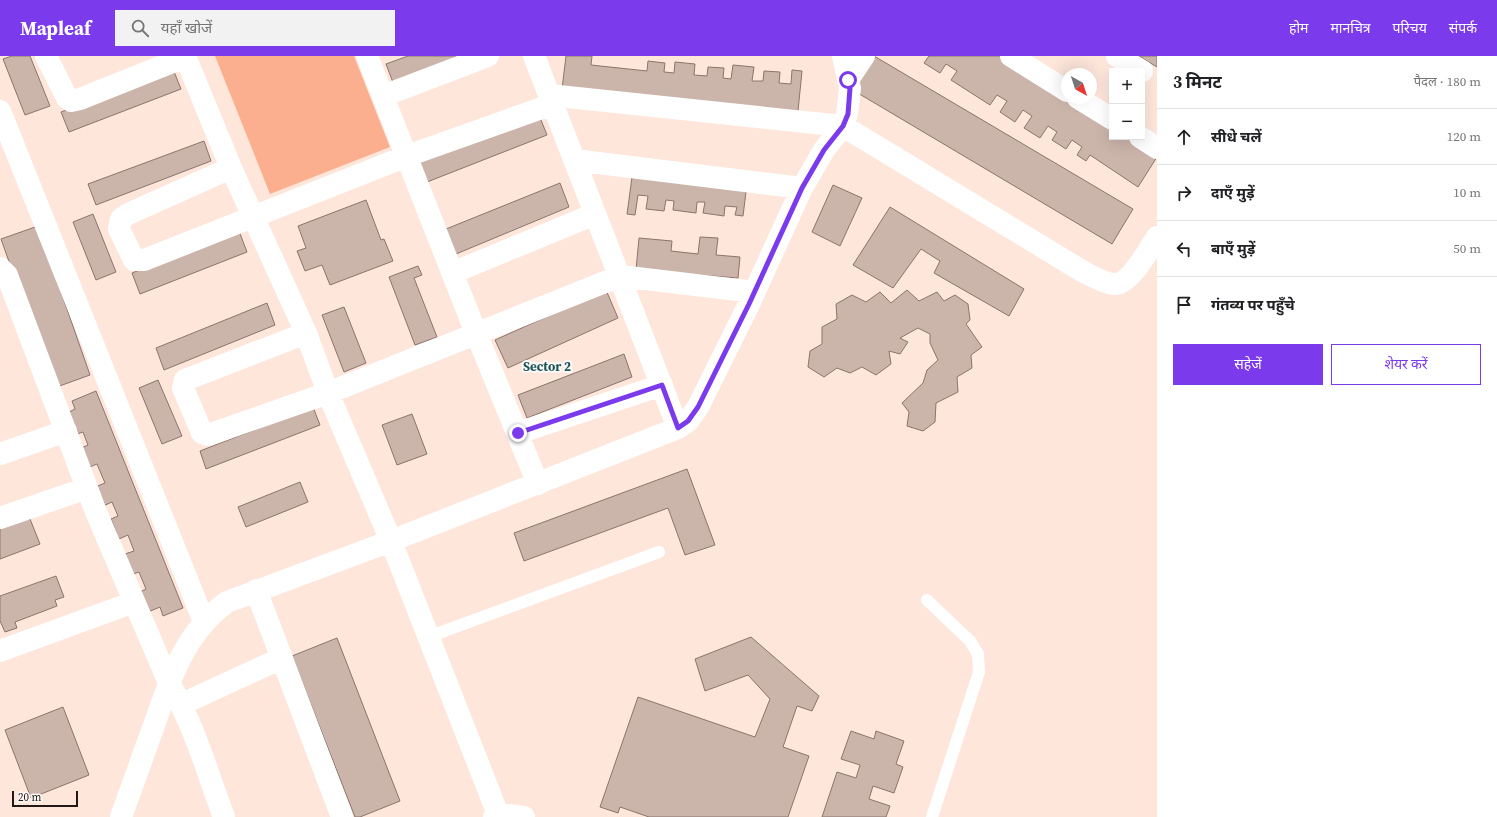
<!DOCTYPE html>
<html lang="hi">
<head>
<meta charset="utf-8">
<style>
	:root { --surface:#fff; --page:#f2f2f2; --text:#202124; --muted:#757577; --line:#e0e0e0; --accent:#7c3aed }
	body { margin:0; font-family:"Source Serif 4","Noto Sans Devanagari",serif; background:var(--page); color:var(--text) }
	.controls { position:absolute; right:12px; top:12px; display:grid; overflow:hidden; border-radius:0px; box-shadow:0 4px 16px #0002 }
	.controls button { width:36px; height:36px; display:grid; place-items:center; padding:0; border:0; border-bottom:1px solid var(--line); background:var(--surface); color:var(--text); font:20px sans-serif }
	.compass { position:absolute; left:1061px; top:12px; width:36px; height:36px; border-radius:50%; background:var(--surface); box-shadow:0 4px 16px #0002; rotate:141deg }
	.scale { position:absolute; left:12px; bottom:10px; width:66px; box-sizing:border-box; padding-left:4px; border:2px solid #211915; border-top:0; font-size:11px; line-height:14px; white-space:nowrap; color:#211915; -webkit-text-stroke:3px #fdf8f5; paint-order:stroke }
	.stop { position:absolute; width:12px; height:12px; margin:-9px; border:3px solid #7c3aed; border-radius:50%; background:#fff }
	.stop.end { background:#7c3aed; border-color:#fff; box-shadow:0 1px 4px #0008 }
	.list { margin:0; padding:0; list-style:none }
	h2 { display:flex; justify-content:space-between; align-items:center; height:52px; margin:0; padding:0 16px; font-size:17px }
	h2 small { font-size:13px; font-weight:400; color:var(--muted) }
	.list li { display:grid; grid-template-columns:26px 1fr auto; gap:12px; align-items:center; box-sizing:border-box; height:56px; padding:0 16px; border-top:1px solid var(--line) }
	.list b { display:block; font-size:15px; white-space:nowrap }
	.list em { font-size:13px; font-style:normal; color:var(--muted) }
	.actions { display:flex; gap:8px; padding:12px 16px }
	.actions a { flex:1; padding:9px 0; border:1px solid var(--accent); border-radius:0px; text-align:center; font-size:14px; color:var(--accent) }
	.actions .main { background:var(--accent); color:#fff }
	.icon { flex:none; width:22px; height:22px; fill:none; stroke:currentColor; stroke-width:2; stroke-linecap:round; stroke-linejoin:round }
	.map { position:relative; flex:none; width:1157px; height:761px; overflow:hidden }
	header { display:flex; align-items:center; gap:24px; box-sizing:border-box; height:56px; padding:0 20px; background:var(--accent); color:#fff }
	header strong { font-size:19px }
	nav { display:flex; gap:22px; margin-inline-start:auto; font-size:14px }
	.search { width:280px; height:36px; background:var(--page); display:flex; align-items:center; gap:10px; box-sizing:border-box; padding:0 14px; border-radius:0px; color:var(--muted); font-size:15px }
	main { display:flex }
	aside { flex:1; background:var(--surface) }
	.map>svg:first-child { display:block }
	.green { fill:#fcaf8e }
	.building { fill:#cbb4aa; stroke:#8a756c }
	.lines { fill:none; stroke-linecap:round; stroke-linejoin:round }
	.lane { stroke:#fff; stroke-width:12 }
	.street { stroke:#fff; stroke-width:22 }
	.route { stroke:#7c3aed; stroke-width:5 }
	.labels { text-anchor:middle; stroke-width:4; stroke-linejoin:round; paint-order:stroke }
	.neighbourhood-label { font-size:13px; font-weight:bold; fill:#1a5659; stroke:#fdf8f5 }
</style>
</head>
<body>
<header>
<strong>Mapleaf</strong>
<div class="search"><svg class="icon" aria-label="search" viewBox="0 0 24 24"><circle cx="10" cy="10" r="6"/><path d="M15 15l6 6"/></svg>यहाँ खोजें</div>
<nav><a>होम</a><a>मानचित्र</a><a>परिचय</a><a>संपर्क</a></nav>
</header>
<main>
<div class="map">
<svg width="1157" height="761" viewBox="0 0 1157 761">
	<rect width="100%" height="100%" fill="#fee6db"/>
	<path class="green" d="M215 0H354L390 91 270 138Z"/>
	<path class="building" d="M12 0H30L50 50 25 59 3 3Z
		M408 0H471L394 29 386 8Z
		M566 0H592L591 9 647 15 648 5 665 7 664 16 674 17 675 6 695 8 694 19 707 20 708 11 724 12 723 22 731 23 733 9 754 11 752 25H763L764 15 780 16 779 27 791 28 792 14 802 15 798 55 562 33Z
		M874 0 1133 153 1112 188 851 33Z
		M929 0H1007L1112 68V81H1133L1157 101 1138 131 1090 99 1086 105 1077 99 1082 91 1072 84 1066 93 1052 84 1057 76 1048 70 1040 82 1024 72 1032 60 1023 54 1015 66 1000 56 1007 45 997 39 990 49 951 24 957 15 946 8 940 17 924 7Z
		M1139 0H1157V11Z
		M173 13 181 33 69 76 61 56Z
		M539 59 547 79 427 126 419 106Z
		M204 85 211 105 96 149 88 128Z
		M633 114 747 128 743 160 735 159 737 151 725 150 724 160 703 157 705 146H697L696 157 673 154 674 145 666 144 664 155 646 153 648 140 638 139 635 159 627 158Z
		M560 127 569 151 456 198 446 173Z
		M833 129 862 142 840 190 812 176Z
		M366 144 381 184 384 183 393 205 330 229 322 209 305 215 297 195 306 192 298 170Z
		M890 151 1024 233 1009 260 934 217 940 205 921 193 893 232 853 209Z
		M93 158 116 216 96 224 73 166Z
		M38 170 90 319 54 332 1 183Z
		M239 175 247 196 140 238 132 217Z
		M700 181 718 182 716 199 740 201 738 222 636 214 639 182 672 185 671 195 698 198Z
		M418 210 422 219 414 222 437 281 415 289 389 221Z
		M606 234 618 262 508 312 495 284Z
		M907 234 919 245 937 236 944 245 955 239 968 248 970 264 966 268 982 291 971 299 972 312 957 321 958 336 936 347 935 366 923 375 907 370 909 356 902 347 923 327 927 314 938 304 930 287V278L918 272 900 282 908 286 900 298 889 295 891 308 876 319 862 311 850 317 837 312 824 321 808 311 810 295 822 288V271L837 263 836 248 852 239 866 246 880 236 891 247Z
		M267 247 275 269 164 314 156 292Z
		M344 251 366 307 344 316 322 259Z
		M624 298 632 321 527 362 518 339Z
		M158 324 182 380 162 388 139 332Z
		M96 335 183 552 163 560 160 551 148 556 140 536 146 533 139 516 130 519 122 499 134 495 128 479 119 483 111 463 118 460 112 446 103 450 95 431 105 427 97 408 87 412 79 393 88 389 83 376 74 379 65 358 75 353 72 345Z
		M313 351 320 369 206 413 200 395Z
		M412 358 427 398 397 409 382 369Z
		M687 413 715 489 685 499 668 452 524 505 514 477Z
		M300 426 308 446 246 471 238 451Z
		M30 463 40 488 0 503V467Z
		M56 520 64 541 55 544 57 550 15 566 17 572 5 576 0 565V540Z
		M751 581 819 640 812 655 797 650 783 691 809 700 788 761H649L620 751 618 757 600 751 638 641 755 681 770 643 748 619 705 635 695 603Z
		M337 582 400 745 360 761H355L292 600Z
		M63 651 89 719 31 742 5 674Z
		M851 675 874 683 876 675 904 685 896 708 903 711 894 737 873 730 869 743 890 750 886 761H822L837 716 856 722 860 709 841 703Z"/>
	<g class="lines">
		<path class="lane" d="M927 544 970 585 978 598 979 616 932 761
			M428 581 659 496"/>
		<path class="street" d="M46 0 67 42 71 45 80 43 185 1
			M185 0 231 112 306 277 328 337 391 485 499 761
			M367 0 476 277 538 428
			M534 0 678 372
			M1011 0 1067 35
			M1117 0 1142 15
			M848 24 864 0
			M549 39 843 70 1082 215C1092 220 1103 227 1114 228 1130 229 1149 193 1157 181
			M383 40 488 0
			M1078 42 1112 63
			M0 55 204 566
			M1140 81 1157 92
			M574 104 802 132
			M231 112 128 158 121 163 119 173 134 204H144L407 100 553 48
			M0 212 7 219 96 456 169 627C194 668 207 716 224 761
			M452 217 595 158
			M306 277 185 324 183 332 202 377 208 379 328 337 620 220 755 236
			M518 377 662 329
			M0 398 66 375
			M0 462 87 432
			M256 534 342 761
			M0 595 134 546
			M182 648 282 602
			M121 761C132 731 142 702 153 672 170 624 184 577 227 546L391 485 678 372 688 365 698 351 749 248 802 132 824 94 843 70 847 58 850 32 843 0
			M494 761 511 759 524 761"/>
	</g>
	<g class="lines">
		<path class="route" d="M518 377 662 329 678 372 688 365 698 351 749 248 802 132 824 94 843 70 848 58 850 32 848 24"/>
	</g>
	<g class="labels">
		<g class="neighbourhood-label">
			<text x="547" y="315">Sector 2</text>
		</g>
	</g>
</svg>
<div class="controls">
<button>+</button>
<button>−</button>
</div>
<svg class="compass" viewBox="-18 -18 36 36"><path d="M0-13l5 13h-10z" fill="#e53935"/><path d="M0 13l5-13h-10z" fill="#757577"/></svg>
<div class="scale">20 m</div>
<div class="stop" style="left:848px;top:24px"></div>
<div class="stop end" style="left:518px;top:377px"></div>
</div>
<aside>
<h2>3 मिनट<small>पैदल · 180 m</small></h2>
<ul class="list">
<li><svg class="icon" aria-label="ahead" viewBox="0 0 24 24"><path d="M12 20V5M6 11l6-6 6 6"/></svg><div><b>सीधे चलें</b></div><em>120 m</em></li>
<li><svg class="icon" aria-label="right" viewBox="0 0 24 24"><path d="M7 20v-9h11M14 6l5 5-5 5"/></svg><div><b>दाएँ मुड़ें</b></div><em>10 m</em></li>
<li><svg class="icon" aria-label="left" viewBox="0 0 24 24"><path d="M17 20v-9H6M10 6l-5 5 5 5"/></svg><div><b>बाएँ मुड़ें</b></div><em>50 m</em></li>
<li><svg class="icon" aria-label="arrive" viewBox="0 0 24 24"><path d="M6 21V4h12l-3 4 3 4H6"/></svg><div><b>गंतव्य पर पहुँचे</b></div></li>
</ul>
<div class="actions"><a class="main">सहेजें</a><a>शेयर करें</a></div>
</aside>
</main>
</body>
</html>
